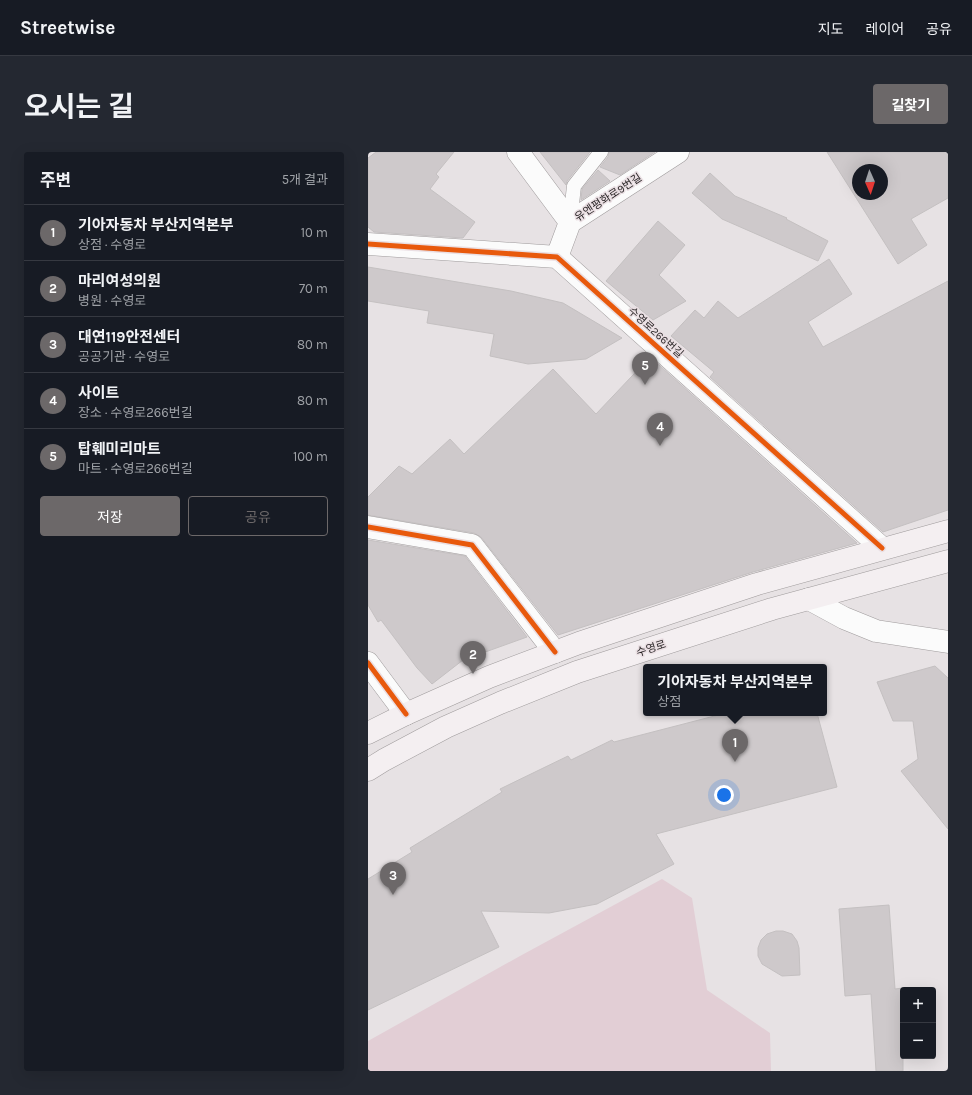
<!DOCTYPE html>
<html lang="ko">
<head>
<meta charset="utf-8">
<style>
	:root { --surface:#171b24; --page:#242831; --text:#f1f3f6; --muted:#9ea1a6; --line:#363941; --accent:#6c6869 }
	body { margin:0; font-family:Karla,"Noto Sans KR",sans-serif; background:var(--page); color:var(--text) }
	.controls { position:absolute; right:12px; bottom:12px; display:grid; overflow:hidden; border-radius:4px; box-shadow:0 4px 16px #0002 }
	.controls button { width:36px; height:36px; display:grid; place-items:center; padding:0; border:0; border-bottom:1px solid var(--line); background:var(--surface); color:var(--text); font:20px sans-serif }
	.compass { position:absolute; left:484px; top:12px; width:36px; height:36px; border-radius:50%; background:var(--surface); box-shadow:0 4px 16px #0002; rotate:177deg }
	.you { position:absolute; left:356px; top:643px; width:14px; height:14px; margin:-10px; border:3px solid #fff; border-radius:50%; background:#1a73e8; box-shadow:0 0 0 6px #1a73e833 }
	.badge { display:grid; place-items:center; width:26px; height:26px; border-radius:50%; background:var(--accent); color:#fff; font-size:13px; font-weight:700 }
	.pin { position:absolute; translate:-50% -33px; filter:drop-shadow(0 1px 2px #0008) }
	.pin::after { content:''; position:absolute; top:21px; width:14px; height:12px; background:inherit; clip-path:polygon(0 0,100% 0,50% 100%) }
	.popup { position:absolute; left:275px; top:512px; width:184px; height:52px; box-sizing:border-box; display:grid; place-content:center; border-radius:4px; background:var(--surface); filter:drop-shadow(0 1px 3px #0005); font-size:13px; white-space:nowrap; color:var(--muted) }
	.popup b { font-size:15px; color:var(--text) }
	.popup::after { content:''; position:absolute; left:50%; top:100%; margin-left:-8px; border:8px solid transparent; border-top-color:var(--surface) }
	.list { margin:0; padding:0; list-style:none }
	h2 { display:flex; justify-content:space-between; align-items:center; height:52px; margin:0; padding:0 16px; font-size:17px }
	h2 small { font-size:13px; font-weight:400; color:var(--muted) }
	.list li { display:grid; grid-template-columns:26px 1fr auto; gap:12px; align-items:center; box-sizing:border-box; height:56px; padding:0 16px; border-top:1px solid var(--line) }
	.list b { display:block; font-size:15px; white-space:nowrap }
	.list p { margin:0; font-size:13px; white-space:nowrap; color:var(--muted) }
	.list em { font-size:13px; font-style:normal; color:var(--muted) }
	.actions { display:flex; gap:8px; padding:12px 16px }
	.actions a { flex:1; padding:9px 0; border:1px solid var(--accent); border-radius:4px; text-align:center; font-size:14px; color:var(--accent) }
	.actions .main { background:var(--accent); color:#fff }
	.map { position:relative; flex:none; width:580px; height:919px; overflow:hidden; border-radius:4px }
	header { display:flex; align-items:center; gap:24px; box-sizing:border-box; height:56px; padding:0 20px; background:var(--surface); border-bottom:1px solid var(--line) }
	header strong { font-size:19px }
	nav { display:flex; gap:22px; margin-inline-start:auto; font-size:14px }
	.intro { display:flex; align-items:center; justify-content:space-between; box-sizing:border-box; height:96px; padding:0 24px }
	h1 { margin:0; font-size:28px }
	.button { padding:10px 18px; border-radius:4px; background:var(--accent); color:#fff; font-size:14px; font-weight:700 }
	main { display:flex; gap:24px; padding:0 24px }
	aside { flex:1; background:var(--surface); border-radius:4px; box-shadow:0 4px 16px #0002 }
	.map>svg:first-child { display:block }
	.green { fill:#e2ced5 }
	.building { fill:#cec9cb; stroke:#c4c0c1; fill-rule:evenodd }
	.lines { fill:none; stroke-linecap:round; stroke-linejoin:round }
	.lane-casing { stroke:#9f9b9c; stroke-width:15 }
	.street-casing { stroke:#9f9b9c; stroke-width:23 }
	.secondary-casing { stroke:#9f9b9c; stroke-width:23 }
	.lane { stroke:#fbfbfb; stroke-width:14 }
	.street { stroke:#fbfbfb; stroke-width:22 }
	.secondary { stroke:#f4eff1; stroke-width:22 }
	.cycleway-casing { stroke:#eadfe3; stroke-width:8 }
	.cycleway { stroke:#e8590c; stroke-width:5 }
	.labels { text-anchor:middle; stroke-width:3; stroke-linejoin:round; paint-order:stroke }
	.street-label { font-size:11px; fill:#2a2627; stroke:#eadfe3 }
</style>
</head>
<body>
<header>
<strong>Streetwise</strong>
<nav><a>지도</a><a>레이어</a><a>공유</a></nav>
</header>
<div class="intro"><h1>오시는 길</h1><a class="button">길찾기</a></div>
<main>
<aside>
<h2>주변<small>5개 결과</small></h2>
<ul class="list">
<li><span class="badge">1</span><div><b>기아자동차 부산지역본부</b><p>상점 · 수영로</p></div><em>10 m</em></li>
<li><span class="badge">2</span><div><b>마리여성의원</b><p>병원 · 수영로</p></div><em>70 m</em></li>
<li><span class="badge">3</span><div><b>대연119안전센터</b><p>공공기관 · 수영로</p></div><em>80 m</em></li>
<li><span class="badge">4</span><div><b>사이트</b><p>장소 · 수영로266번길</p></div><em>80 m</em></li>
<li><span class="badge">5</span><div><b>탑훼미리마트</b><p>마트 · 수영로266번길</p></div><em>100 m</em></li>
</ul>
<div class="actions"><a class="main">저장</a><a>공유</a></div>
</aside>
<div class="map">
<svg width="580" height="919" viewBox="0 0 580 919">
	<rect width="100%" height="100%" fill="#e7e2e4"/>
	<path class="green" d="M294 727 324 746 339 838 402 881 403 919H0V889L152 804Z"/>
	<path class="building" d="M8 0H86L68 22 71 25 62 37 107 70 95 86 6 80 0 75V6Z
		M172 0H222L199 29 198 33Z
		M241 0H287L252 23 232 15 240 5Z
		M459 0H580V46L543 67 559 93 530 112ZM490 18H514V42H490Z
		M230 18 242 29 213 48 214 37Z
		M342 21 367 44 419 66 418 67 460 89 450 109 354 67 324 41Z
		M290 69 317 93 291 123 318 149 285 168 238 129Z
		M461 107 484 142 440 170 455 195 580 129V358L515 380 342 225 346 220 303 184 327 158 336 166 350 149 370 166Z
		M0 115 143 139 195 151 254 186 218 207 160 212 122 204 126 182 59 171 61 159 0 149Z
		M282 205 489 391 385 420 190 483 113 385 106 381 0 363V345L31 314 44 322 82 287 96 302 185 217 228 262Z
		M0 388 97 404 159 485 95 508 64 532 49 516 13 468 10 470 0 453Z
		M567 514 580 526V677L533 619 550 607 545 569H525L509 530Z
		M358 561H449L469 635 288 682 306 712 229 752 181 761 113 759 131 795 0 858V727L44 700 42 696 134 640 132 637 200 604 203 608 244 588 246 590Z
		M521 753 527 837 535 836V919H508L503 842 477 844 471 757Z
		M408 779H415L424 782 429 789 431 796 432 823 414 824 394 812 390 804V796L393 788 399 782Z"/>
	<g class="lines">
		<defs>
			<path id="lane" d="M202 70 206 34 233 0"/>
			<path id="street" d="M150 0 202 70
				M0 92 189 105 514 396
				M189 105 202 70 310 0
				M0 375 104 393 187 500
				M441 447 476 466 508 479 580 490
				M0 511 38 562"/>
			<path id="secondary" d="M0 581 38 562 121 525 211 491 389 432 580 379
				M0 618 16 608 78 575 132 551 209 520 404 457 580 409"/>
		</defs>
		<use href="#lane" class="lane-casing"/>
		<use href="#street" class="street-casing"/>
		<use href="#secondary" class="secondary-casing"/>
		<use href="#lane" class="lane"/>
		<use href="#street" class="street"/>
		<use href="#secondary" class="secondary"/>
		<defs>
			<path id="cycleway" d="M0 92 189 105 514 396
				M0 375 104 393 187 500
				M0 511 38 562"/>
		</defs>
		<use href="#cycleway" class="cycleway-casing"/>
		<use href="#cycleway" class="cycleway"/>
	</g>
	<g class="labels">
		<g class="street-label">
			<text transform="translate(240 45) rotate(-33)" y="4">유엔평화로9번길</text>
			<text transform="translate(288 180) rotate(42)" y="4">수영로266번길</text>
			<text transform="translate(283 496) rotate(-18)" y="4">수영로</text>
		</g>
	</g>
</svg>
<div class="controls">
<button>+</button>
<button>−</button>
</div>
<svg class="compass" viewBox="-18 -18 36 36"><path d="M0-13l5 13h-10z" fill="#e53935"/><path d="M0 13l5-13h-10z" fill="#9ea1a6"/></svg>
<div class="you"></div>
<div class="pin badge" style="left:367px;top:610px">1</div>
<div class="popup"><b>기아자동차 부산지역본부</b>상점</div>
<div class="pin badge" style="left:105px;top:522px">2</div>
<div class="pin badge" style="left:25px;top:743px">3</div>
<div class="pin badge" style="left:292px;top:294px">4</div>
<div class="pin badge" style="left:277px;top:233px">5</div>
</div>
</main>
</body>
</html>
